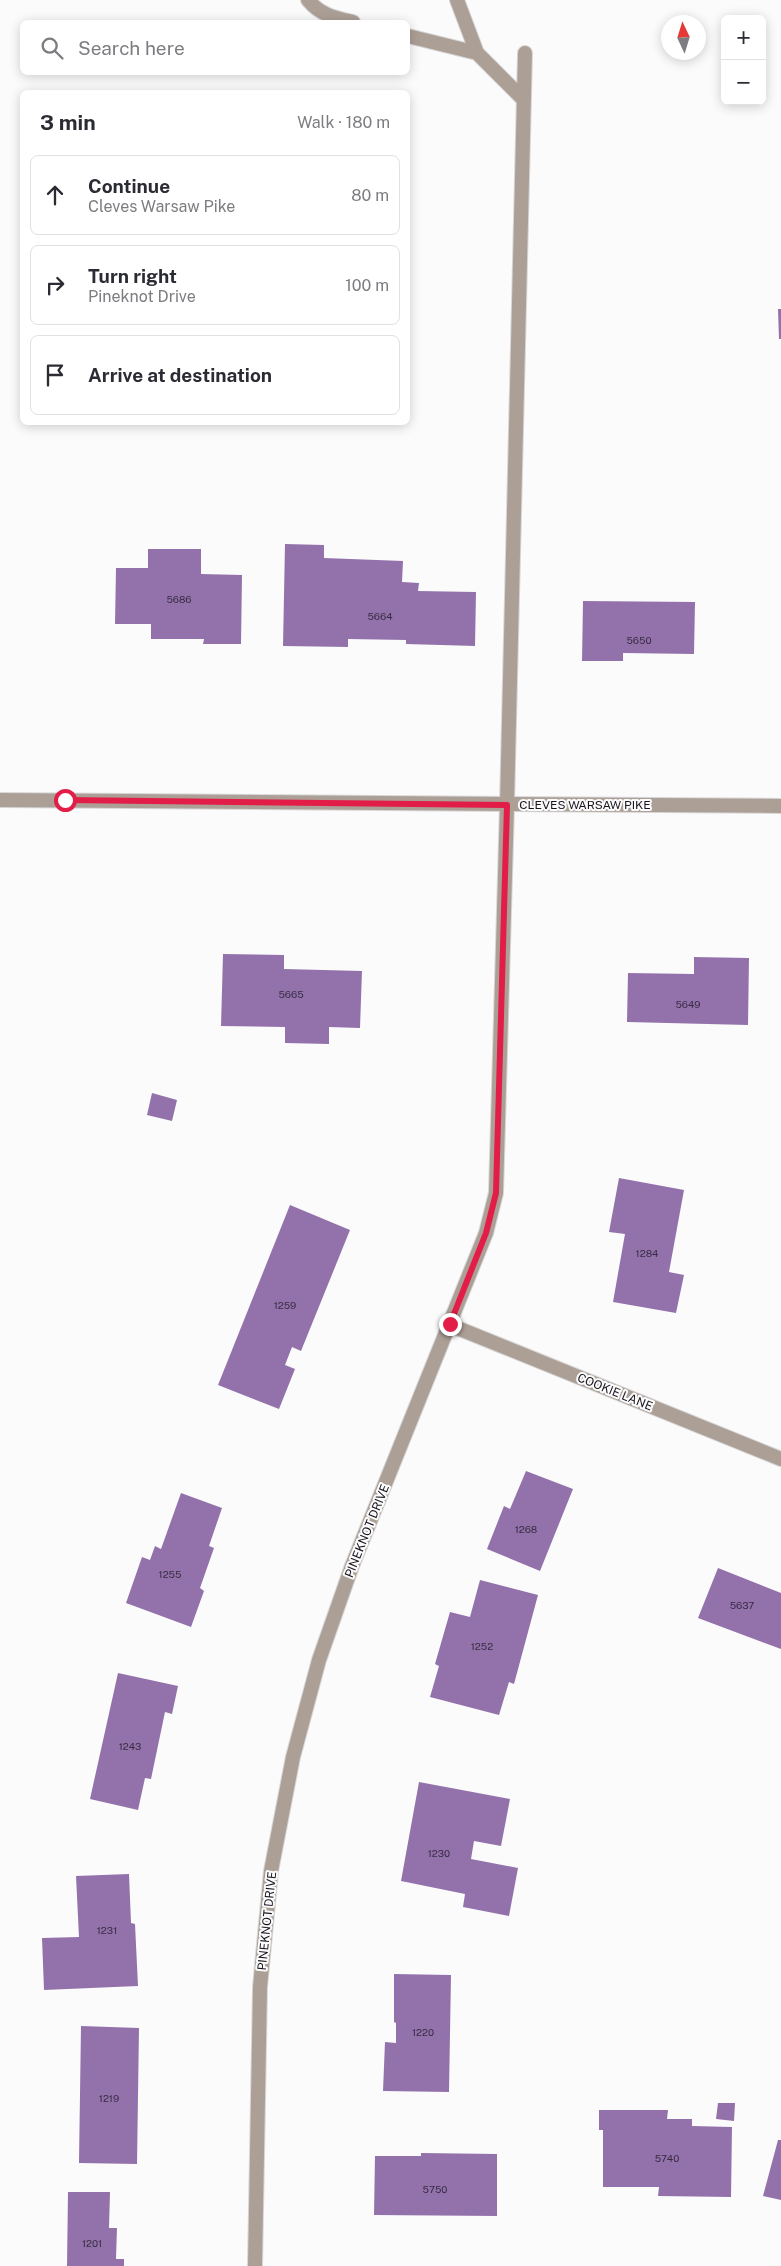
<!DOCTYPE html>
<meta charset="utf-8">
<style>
body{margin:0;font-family:"Public Sans",sans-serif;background:#f7f7f7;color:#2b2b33}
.controls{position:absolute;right:15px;top:15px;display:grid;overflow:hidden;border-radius:8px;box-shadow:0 2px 12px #0003}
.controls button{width:45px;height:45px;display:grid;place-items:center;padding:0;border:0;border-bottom:1px solid #e1e1e2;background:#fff;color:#2b2b33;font:25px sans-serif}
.compass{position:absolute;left:661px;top:15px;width:45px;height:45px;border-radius:50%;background:#fff;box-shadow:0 2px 12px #0003;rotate:356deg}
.stop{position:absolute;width:15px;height:15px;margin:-11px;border:4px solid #e11d48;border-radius:50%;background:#fff}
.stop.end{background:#e11d48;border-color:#fff;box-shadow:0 1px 5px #0008}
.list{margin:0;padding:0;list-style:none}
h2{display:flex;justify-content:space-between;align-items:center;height:65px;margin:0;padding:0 20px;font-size:21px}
h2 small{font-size:16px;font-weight:400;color:#7c7c81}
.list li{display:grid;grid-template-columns:32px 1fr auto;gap:15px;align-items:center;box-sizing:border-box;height:80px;margin:0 10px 10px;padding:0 10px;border:1px solid #e1e1e2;border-radius:8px}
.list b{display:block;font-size:19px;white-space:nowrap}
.list p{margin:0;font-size:16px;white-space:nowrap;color:#7c7c81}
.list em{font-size:16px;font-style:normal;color:#7c7c81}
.icon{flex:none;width:28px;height:28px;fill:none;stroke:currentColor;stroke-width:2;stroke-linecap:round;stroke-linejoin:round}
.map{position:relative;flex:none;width:781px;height:2266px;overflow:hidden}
.search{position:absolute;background:#fff;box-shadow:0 2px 12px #0003;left:20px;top:20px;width:390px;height:55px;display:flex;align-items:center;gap:12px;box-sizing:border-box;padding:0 18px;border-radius:8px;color:#7c7c81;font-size:19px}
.panel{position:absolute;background:#fff;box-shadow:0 2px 12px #0003;left:20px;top:90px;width:390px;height:335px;border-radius:8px}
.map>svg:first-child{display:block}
.building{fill:#9372ac}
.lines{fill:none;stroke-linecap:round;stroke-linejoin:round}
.service-casing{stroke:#d7d6d8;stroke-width:16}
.minor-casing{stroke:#d7d6d8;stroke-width:16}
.tertiary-casing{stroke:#d7d6d8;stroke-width:16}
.service{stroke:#ac9f96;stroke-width:14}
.minor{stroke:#ac9f96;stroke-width:14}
.tertiary{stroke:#ac9f96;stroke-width:14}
.route{stroke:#e11d48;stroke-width:6}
.labels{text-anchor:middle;stroke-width:4;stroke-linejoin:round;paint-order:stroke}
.number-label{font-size:10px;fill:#382c42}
.street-label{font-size:12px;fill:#19141e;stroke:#fbfbfb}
</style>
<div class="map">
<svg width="781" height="2266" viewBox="0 0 781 2266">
<rect width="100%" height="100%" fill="#fbfbfb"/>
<path class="building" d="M 778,309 L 781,309 L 781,339 L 779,339 Z
M 285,544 L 324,545 L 324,558 L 403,561 L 402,582 L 419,583 L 418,591 L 476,592 L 475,646 L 406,644 L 406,640 L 348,639 L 348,647 L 283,646 Z
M 148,549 L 201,549 L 201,574 L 242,575 L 241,644 L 203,644 L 204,639 L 151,639 L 151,624 L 115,624 L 116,568 L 148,568 Z
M 583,601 L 695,602 L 694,654 L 623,653 L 623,661 L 582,661 Z
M 223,954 L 284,955 L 284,969 L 362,971 L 360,1028 L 329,1027 L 329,1044 L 285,1043 L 285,1027 L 221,1026 Z
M 694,957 L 749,958 L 748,1025 L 627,1022 L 628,973 L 694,974 Z
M 152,1093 L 177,1100 L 172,1121 L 147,1115 Z
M 619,1178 L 684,1190 L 669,1272 L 684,1275 L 676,1313 L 613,1302 L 625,1234 L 609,1232 Z
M 290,1205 L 350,1230 L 301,1351 L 292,1347 L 285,1365 L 295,1369 L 279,1409 L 218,1385 Z
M 526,1471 L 573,1489 L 540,1571 L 487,1549 L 504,1506 L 510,1509 Z
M 181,1493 L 222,1508 L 209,1546 L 214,1548 L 200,1588 L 204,1591 L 191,1627 L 126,1603 L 142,1557 L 150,1560 L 155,1546 L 161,1549 Z
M 718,1568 L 781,1593 L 781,1649 L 698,1618 Z
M 480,1580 L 538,1595 L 514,1684 L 509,1682 L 499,1715 L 430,1697 L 439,1666 L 435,1664 L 450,1612 L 470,1617 Z
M 118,1673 L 178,1686 L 172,1714 L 165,1712 L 151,1779 L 145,1778 L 138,1810 L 90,1799 Z
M 419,1782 L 510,1799 L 501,1846 L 474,1841 L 471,1859 L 518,1868 L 509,1916 L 463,1907 L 465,1894 L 401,1881 Z
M 129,1874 L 131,1923 L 135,1924 L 138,1986 L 44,1990 L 42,1938 L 79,1937 L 76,1876 Z
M 394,1974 L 451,1975 L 449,2092 L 383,2091 L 385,2042 L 396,2043 L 396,2023 L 394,2022 Z
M 81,2026 L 139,2028 L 137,2164 L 79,2163 Z
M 718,2103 L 735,2103 L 734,2121 L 716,2119 Z
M 599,2110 L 668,2110 L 667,2119 L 692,2119 L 692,2126 L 732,2127 L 731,2197 L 658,2196 L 659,2187 L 603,2187 L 603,2130 L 599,2130 Z
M 778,2140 L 781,2140 L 781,2200 L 763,2196 Z
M 421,2153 L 497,2154 L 497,2216 L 374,2215 L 375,2156 L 421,2156 Z
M 68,2192 L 110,2192 L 109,2228 L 117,2228 L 116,2259 L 124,2259 L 124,2266 L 67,2266 Z"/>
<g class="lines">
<g class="service-casing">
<path id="service" d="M 308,0 C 320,15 335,18 353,22
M 457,0 L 477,53 L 524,100
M 408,36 L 477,53
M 507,805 L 525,53"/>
</g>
<g class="minor-casing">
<path id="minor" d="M 450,1325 L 781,1459
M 255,2266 L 260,1987 L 271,1871 L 293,1757 L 319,1660 L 352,1566 L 486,1233 L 496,1193 L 507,805"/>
</g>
<g class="tertiary-casing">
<path id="tertiary" d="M 0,800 L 781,806"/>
</g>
<use href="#service" class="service"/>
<use href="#minor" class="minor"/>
<use href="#tertiary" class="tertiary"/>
</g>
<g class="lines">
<path class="route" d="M 65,800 L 507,805 L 496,1193 L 486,1233 L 450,1324"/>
</g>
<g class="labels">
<g class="number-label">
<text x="179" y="603">5686</text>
<text x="380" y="620">5664</text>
<text x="639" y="644">5650</text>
<text x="291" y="998">5665</text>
<text x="688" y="1008">5649</text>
<text x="647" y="1257">1284</text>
<text x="285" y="1309">1259</text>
<text x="526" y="1533">1268</text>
<text x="170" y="1578">1255</text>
<text x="742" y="1609">5637</text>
<text x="482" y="1650">1252</text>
<text x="130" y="1750">1243</text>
<text x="439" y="1857">1230</text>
<text x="107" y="1934">1231</text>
<text x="423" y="2036">1220</text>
<text x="109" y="2102">1219</text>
<text x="667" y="2162">5740</text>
<text x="435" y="2193">5750</text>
<text x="92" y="2247">1201</text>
</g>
<g class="street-label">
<text x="585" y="809">CLEVES WARSAW PIKE</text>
<text transform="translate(615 1392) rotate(22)" y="4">COOKIE LANE</text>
<text transform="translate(367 1531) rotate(-68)" y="4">PINEKNOT DRIVE</text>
<text transform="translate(267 1921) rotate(-84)" y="4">PINEKNOT DRIVE</text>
</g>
</g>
</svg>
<div class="controls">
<button>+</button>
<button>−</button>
</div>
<svg class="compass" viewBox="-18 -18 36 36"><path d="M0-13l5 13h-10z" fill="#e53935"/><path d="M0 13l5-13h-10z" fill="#7c7c81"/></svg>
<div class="stop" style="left:65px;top:800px"></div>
<div class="stop end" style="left:450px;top:1324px"></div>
<div class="search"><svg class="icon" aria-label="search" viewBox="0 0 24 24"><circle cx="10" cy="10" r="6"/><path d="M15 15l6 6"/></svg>Search here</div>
<section class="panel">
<h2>3 min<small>Walk · 180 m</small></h2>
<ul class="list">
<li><svg class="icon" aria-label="ahead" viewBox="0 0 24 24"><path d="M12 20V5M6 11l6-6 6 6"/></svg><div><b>Continue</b><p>Cleves Warsaw Pike</p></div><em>80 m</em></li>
<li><svg class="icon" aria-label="right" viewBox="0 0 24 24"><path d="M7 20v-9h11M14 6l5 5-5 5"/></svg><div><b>Turn right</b><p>Pineknot Drive</p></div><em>100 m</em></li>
<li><svg class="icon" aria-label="arrive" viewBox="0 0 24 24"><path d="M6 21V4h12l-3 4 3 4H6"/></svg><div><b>Arrive at destination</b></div></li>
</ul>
</section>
</div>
